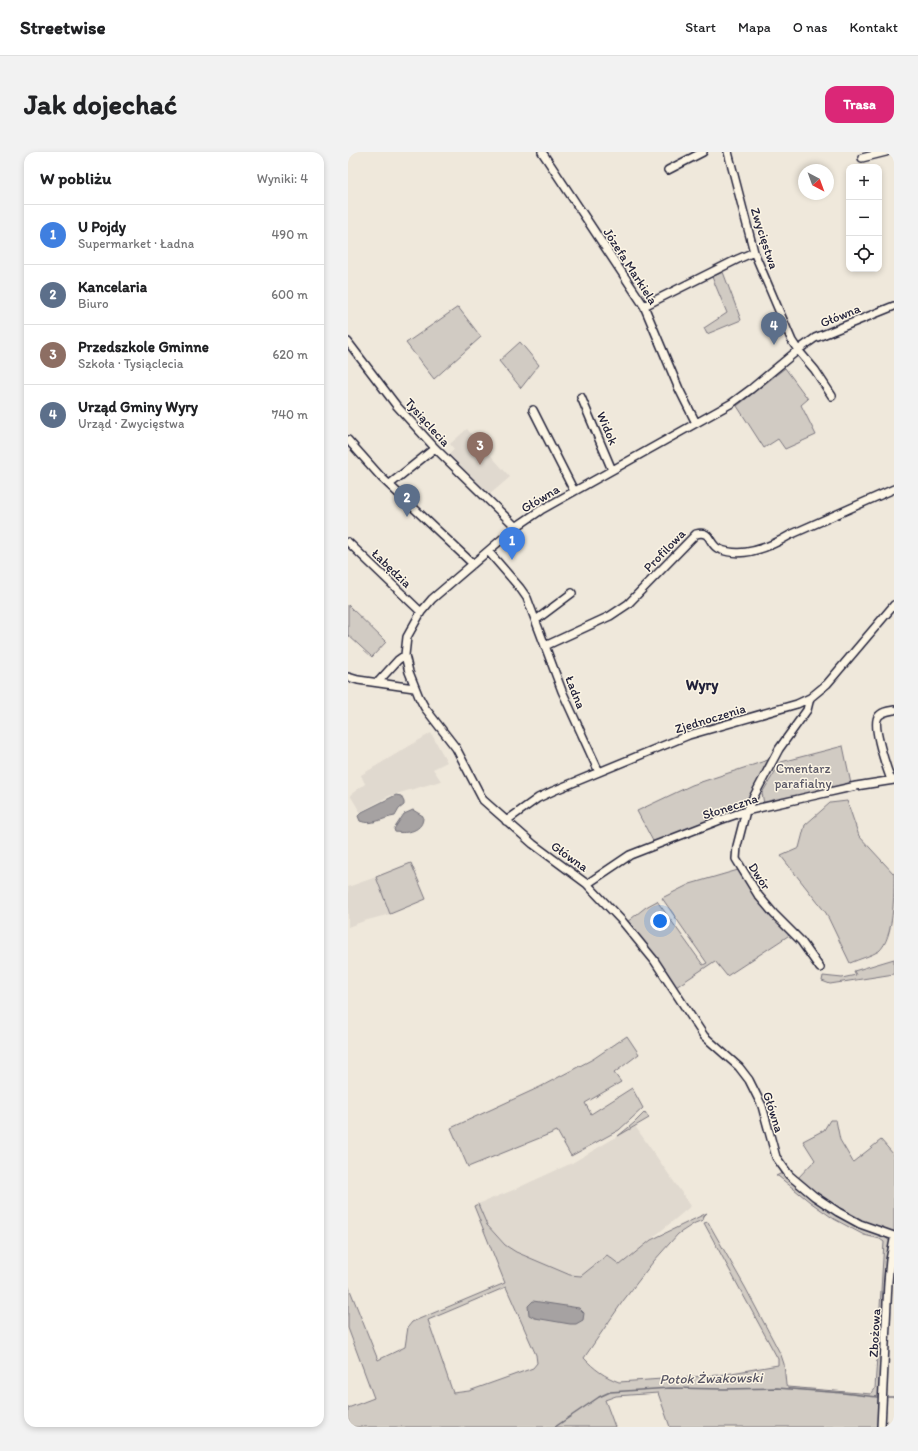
<!DOCTYPE html>
<html lang="pl">
<meta charset="utf-8">
<style>
body{margin:0;font-family:Itim,sans-serif;background:#f2f2f2;color:#202124}
.controls{position:absolute;right:12px;top:12px;display:grid;overflow:hidden;border-radius:8px;box-shadow:0 2px 6px #0003}
.controls button{width:36px;height:36px;display:grid;place-items:center;padding:0;border:0;border-bottom:1px solid #e0e0e0;background:#fff;color:#202124;font:20px sans-serif}
.compass{position:absolute;left:450px;top:12px;width:36px;height:36px;border-radius:50%;background:#fff;box-shadow:0 2px 6px #0003;rotate:139deg}
.you{position:absolute;left:312px;top:769px;width:14px;height:14px;margin:-10px;border:3px solid #fff;border-radius:50%;background:#1a73e8;box-shadow:0 0 0 6px #1a73e833}
.badge{display:grid;place-items:center;width:26px;height:26px;border-radius:50%;background:#db2777;color:#fff;font-size:13px;font-weight:700}
.pin{position:absolute;translate:-50% -33px;filter:drop-shadow(0 1px 2px #0008)}
.pin::after{content:'';position:absolute;top:21px;width:14px;height:12px;background:inherit;clip-path:polygon(0 0,100% 0,50% 100%)}
.list{margin:0;padding:0;list-style:none}
h2{display:flex;justify-content:space-between;align-items:center;height:52px;margin:0;padding:0 16px;font-size:17px}
h2 small{font-size:13px;font-weight:400;color:#757577}
.list li{display:grid;grid-template-columns:26px 1fr auto;gap:12px;align-items:center;box-sizing:border-box;height:60px;padding:0 16px;border-top:1px solid #e0e0e0}
.list b{display:block;font-size:15px;white-space:nowrap}
.list p{margin:0;font-size:13px;white-space:nowrap;color:#757577}
.list em{font-size:13px;font-style:normal;color:#757577}
.icon{flex:none;width:22px;height:22px;fill:none;stroke:currentColor;stroke-width:2;stroke-linecap:round;stroke-linejoin:round}
.map{position:relative;flex:none;width:546px;height:1275px;overflow:hidden;border-radius:12px}
header{display:flex;align-items:center;gap:24px;box-sizing:border-box;height:56px;padding:0 20px;background:#fff;border-bottom:1px solid #e0e0e0}
header strong{font-size:19px}
nav{display:flex;gap:22px;margin-inline-start:auto;font-size:14px}
.intro{display:flex;align-items:center;justify-content:space-between;box-sizing:border-box;height:96px;padding:0 24px}
h1{margin:0;font-size:28px}
.button{padding:10px 18px;border-radius:12px;background:#db2777;color:#fff;font-size:14px;font-weight:700}
main{display:flex;gap:24px;padding:0 24px}
aside{flex:1;background:#fff;border-radius:12px;box-shadow:0 2px 6px #0003}
.map>svg:first-child{display:block}
.built{fill:#e0d9cf}
.green{fill:#d1cbc3;stroke:#7a767f;fill-rule:evenodd}
.water{fill:#a6a2a2;stroke:#716f79}
.lines{fill:none;stroke-linecap:round;stroke-linejoin:round}
.stream{stroke:#716f79;stroke-width:1.5}
.minor-casing{stroke:#22223b;stroke-width:10}
.minor{stroke:#fcf5e5;stroke-width:7}
.labels{text-anchor:middle;stroke-width:3;stroke-linejoin:round;paint-order:stroke}
.street-label{font-size:13px;fill:#22223b;stroke:#fcf5e5}
.park-label{font-size:13px;fill:#575564;stroke:#fcf5e5}
.water-label{font-size:14px;font-style:italic;fill:#575564;stroke:#fcf5e5}
.quarter-label{font-size:15px;font-weight:bold;fill:#22223b;stroke:#fcf5e5}
</style>
<header>
<strong>Streetwise</strong>
<nav><a>Start</a><a>Mapa</a><a>O nas</a><a>Kontakt</a></nav>
</header>
<div class="intro"><h1>Jak dojechać</h1><a class="button">Trasa</a></div>
<main>
<aside>
<h2>W pobliżu<small>Wyniki: 4</small></h2>
<ul class="list">
<li><span class="badge" style="background:#3f7fe0">1</span><div><b>U Pojdy</b><p>Supermarket · Ładna</p></div><em>490 m</em></li>
<li><span class="badge" style="background:#5c6f8a">2</span><div><b>Kancelaria</b><p>Biuro</p></div><em>600 m</em></li>
<li><span class="badge" style="background:#8d6e63">3</span><div><b>Przedszkole Gminne</b><p>Szkoła · Tysiąclecia</p></div><em>620 m</em></li>
<li><span class="badge" style="background:#5c6f8a">4</span><div><b>Urząd Gminy Wyry</b><p>Urząd · Zwycięstwa</p></div><em>740 m</em></li>
</ul>
</aside>
<div class="map">
<svg width="546" height="1275" viewBox="0 0 546 1275">
<rect width="100%" height="100%" fill="#efe8db"/>
<filter id="ink" filterUnits="userSpaceOnUse"><feTurbulence type="fractalNoise" baseFrequency=".025" numOctaves="2"/><feDisplacementMap in="SourceGraphic" scale="8" xChannelSelector="R" yChannelSelector="G"/><feConvolveMatrix kernelMatrix="1 2 1 2 8 2 1 2 1" color-interpolation-filters="sRGB"/></filter>
<g filter="url(#ink)">
<path class="built" d="M 119,277 L 162,325 L 141,343 L 101,302 L 106,297 L 102,292 Z
M 83,581 L 99,610 L 85,617 L 93,629 L 41,644 L 12,660 L 2,643 L 17,632 L 13,623 Z
M 28,725 L 42,762 L 16,769 L 0,775 L 0,735 Z
M 287,974 L 343,1054 L 272,1113 L 258,1103 L 234,1124 L 222,1123 L 168,1100 L 157,1093 L 139,1073 L 130,1052 L 163,1039 L 224,1011 Z"/>
<path class="green" d="M 375,120 L 393,168 L 359,182 L 356,176 L 379,161 L 364,125 Z
M 110,155 L 133,185 L 86,227 L 58,191 Z
M 172,190 L 191,213 L 173,236 L 151,209 Z
M 437,216 L 460,247 L 453,253 L 468,283 L 437,297 L 430,287 L 416,296 L 389,254 Z
M 0,453 L 38,490 L 24,505 L 0,483 Z
M 495,594 L 503,632 L 479,637 L 477,633 L 472,635 L 468,640 L 416,652 L 414,641 L 433,610 Z
M 423,607 L 397,658 L 306,691 L 289,659 L 344,633 Z
M 499,649 L 511,684 L 546,722 C 546,743 546,786 531,799 C 523,804 511,807 502,811 L 478,761 L 433,704 L 451,696 L 457,673 L 482,651 Z
M 63,711 L 78,747 L 42,762 L 28,725 Z
M 390,718 L 410,749 L 443,782 L 379,824 L 367,809 L 328,835 L 279,770 L 298,755 L 309,749 L 355,813 L 359,811 L 314,746 L 342,732 Z
M 546,807 L 546,822 L 482,832 L 474,829 L 475,824 L 494,826 L 508,823 L 506,819 Z
M 279,884 L 291,902 L 266,921 L 273,930 L 237,951 L 243,962 L 284,936 L 295,956 L 271,978 L 223,1004 L 209,979 L 120,1015 L 103,976 L 192,935 L 245,907 Z
M 297,960 L 301,966 L 270,984 L 286,971 Z
M 482,968 L 488,968 L 492,988 L 505,1010 L 533,988 L 546,1003 L 546,1080 L 515,1071 L 496,1060 L 449,1027 L 467,1008 L 455,989 L 476,978 Z
M 434,1021 C 455,1040 485,1065 512,1075 C 522,1079 536,1081 542,1090 L 531,1275 L 322,1275 L 310,1241 L 268,1244 L 257,1248 L 267,1275 L 0,1275 L 0,1256 L 26,1246 L 0,1176 L 0,1133 L 30,1208 L 57,1195 L 60,1175 L 64,1170 L 157,1131 L 126,1054 L 130,1052 L 139,1073 L 157,1093 L 168,1100 L 222,1123 L 233,1124 L 259,1103 L 272,1113 L 303,1088 L 359,1061 L 356,1064 L 355,1068 L 347,1071 L 330,1082 L 305,1110 L 275,1149 L 236,1206 C 246,1217 257,1225 271,1230 L 372,1223 L 430,1213 L 430,1207 L 356,1071 L 360,1070 L 397,1135 L 433,1203 L 436,1212 L 438,1233 L 439,1235 L 523,1242 L 527,1237 L 536,1090 L 532,1087 L 516,1083 L 486,1067 L 462,1050 L 430,1024 L 428,1024 ZM 158,1135 L 188,1203 L 189,1211 L 185,1216 L 163,1224 L 121,1239 L 105,1241 L 80,1168 Z"/>
<path class="water" d="M 48,643 L 53,644 L 56,650 L 56,653 L 51,657 L 47,664 C 34,666 24,674 12,669 L 10,664 L 14,660 Z
M 65,658 L 75,664 C 76,679 59,682 47,680 L 46,677 L 56,662 Z
M 185,1149 L 231,1156 L 236,1161 L 235,1168 L 228,1172 L 222,1172 L 187,1166 L 181,1163 L 180,1154 Z"/>
<g class="lines">
<path class="stream" d="M 540,1245 L 546,1245
M 207,1275 L 251,1245 L 262,1240 L 322,1236 L 376,1237 L 429,1236 L 495,1241 L 529,1245"/>
<g class="minor-casing">
<path id="minor" d="M 194,0 L 296,154 L 331,237 L 348,271
M 380,0 L 406,100 L 444,189 L 450,198 L 467,218 L 484,244
M 514,6 L 538,0
M 320,18 L 355,0
M 296,154 L 390,107 L 406,100
M 546,154 L 467,186 L 450,198 L 403,237 L 384,251 L 193,358 L 168,375 L 84,447 L 73,460 L 59,485 L 57,503 L 61,520 L 71,545 L 77,556 L 108,596 L 135,648 L 185,692 L 239,732 L 275,770 L 306,808 L 356,884 L 391,915 L 401,928 L 414,954 L 428,1005 L 441,1023 L 466,1044 L 490,1060 L 512,1072 L 546,1084
M 0,190 L 48,253 L 87,296 L 168,375
M 233,245 L 264,318
M 185,258 L 226,339
M 0,288 L 33,325 L 125,412
M 42,332 L 87,296
M 0,390 L 73,460
M 140,399 L 172,436 L 179,446 L 214,539 L 251,620
M 188,468 L 224,441
M 197,494 L 262,464 L 280,452 L 348,382 C 364,378 360,392 371,397 C 395,407 422,395 442,383 L 546,337
M 0,525 L 10,528 L 66,536
M 30,530 L 50,508 L 57,503
M 462,546 L 459,558 L 431,597 L 398,659 L 389,694 L 388,707 L 410,743 L 426,762 L 453,789 L 472,816
M 543,628 C 539,617 524,574 530,565 C 533,560 540,559 546,558
M 158,669 L 190,646 L 205,639 L 341,583 L 449,552 L 462,546 L 479,532 L 546,453
M 239,732 L 282,703 L 372,668 L 398,659 L 455,646 L 508,634 L 546,628
M 533,1275 L 540,1130 L 542,1108 L 546,1088"/>
</g>
<use href="#minor" class="minor"/>
</g>
</g>
<g class="labels">
<g class="street-label">
<text transform="translate(417 86) rotate(72)" y="5">Zwycięstwa</text>
<text transform="translate(283 114) rotate(57)" y="5">Józefa Markiela</text>
<text transform="translate(492 163) rotate(-22)" y="5">Główna</text>
<text transform="translate(80 270) rotate(48)" y="5">Tysiąclecia</text>
<text transform="translate(260 276) rotate(67)" y="5">Widok</text>
<text transform="translate(192 346) rotate(-31)" y="5">Główna</text>
<text transform="translate(316 398) rotate(-46)" y="5">Profilowa</text>
<text transform="translate(44 416) rotate(44)" y="5">Łabędzia</text>
<text transform="translate(228 540) rotate(68)" y="5">Ładna</text>
<text transform="translate(362 566) rotate(-17)" y="5">Zjednoczenia</text>
<text transform="translate(382 654) rotate(-18)" y="5">Słoneczna</text>
<text transform="translate(222 704) rotate(35)" y="5">Główna</text>
<text transform="translate(412 724) rotate(57)" y="5">Dwór</text>
<text transform="translate(426 960) rotate(72)" y="5">Główna</text>
<text transform="translate(526 1181) rotate(-87)" y="5">Zbożowa</text>
</g>
<g class="park-label">
<text x="455" y="621">Cmentarz<tspan x="455" dy="15">parafialny</tspan></text>
</g>
<g class="water-label">
<text transform="translate(363 1226) rotate(-1)" y="5">Potok Żwakowski</text>
</g>
<g class="quarter-label">
<text x="354" y="538">Wyry</text>
</g>
</g>
</svg>
<div class="controls">
<button>+</button>
<button>−</button>
<button><svg class="icon" aria-label="locate" viewBox="0 0 24 24"><circle cx="12" cy="12" r="6"/><path d="M12 2v4M12 18v4M2 12h4M18 12h4"/></svg></button>
</div>
<svg class="compass" viewBox="-18 -18 36 36"><path d="M0-13l5 13h-10z" fill="#e53935"/><path d="M0 13l5-13h-10z" fill="#757577"/></svg>
<div class="you"></div>
<div class="pin badge" style="left:164px;top:408px;background:#3f7fe0">1</div>
<div class="pin badge" style="left:59px;top:365px;background:#5c6f8a">2</div>
<div class="pin badge" style="left:132px;top:313px;background:#8d6e63">3</div>
<div class="pin badge" style="left:426px;top:193px;background:#5c6f8a">4</div>
</div>
</main>
